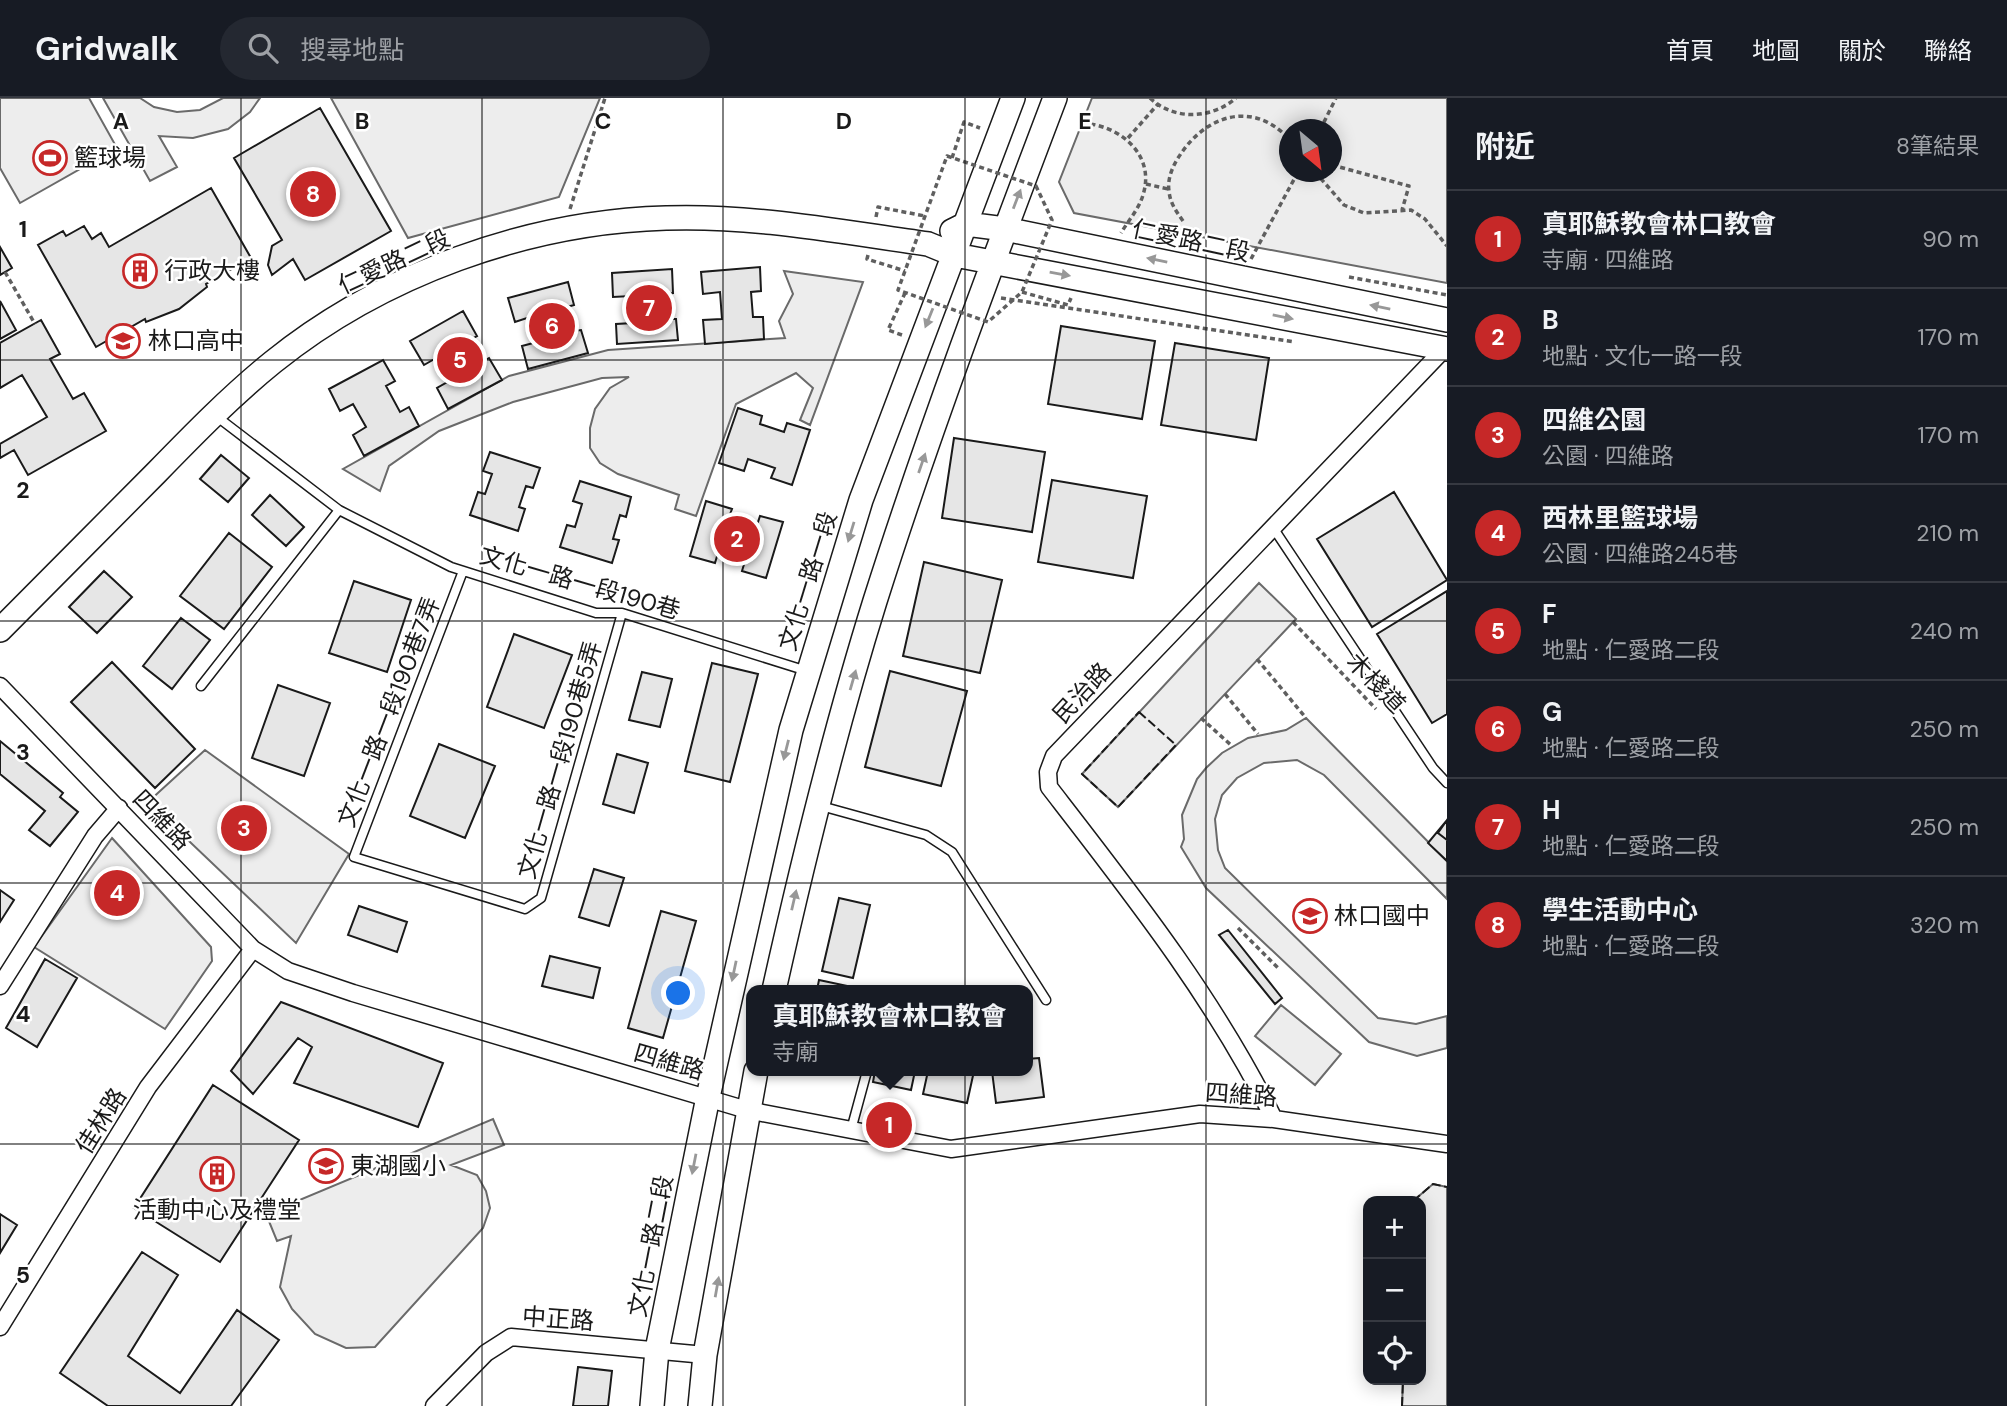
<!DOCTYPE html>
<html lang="zh-TW">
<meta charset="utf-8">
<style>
body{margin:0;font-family:"DM Sans","Noto Sans TC",sans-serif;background:#242831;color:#f1f3f6}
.controls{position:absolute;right:21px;bottom:21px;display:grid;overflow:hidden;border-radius:14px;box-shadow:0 4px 18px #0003}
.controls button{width:63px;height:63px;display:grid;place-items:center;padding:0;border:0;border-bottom:2px solid #363941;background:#171b24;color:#f1f3f6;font:35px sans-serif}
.compass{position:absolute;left:1279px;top:21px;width:63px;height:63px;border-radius:50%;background:#171b24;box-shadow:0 4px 18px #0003;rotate:151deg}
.you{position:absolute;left:679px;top:896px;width:24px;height:24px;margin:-18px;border:5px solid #fff;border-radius:50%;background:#1a73e8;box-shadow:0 0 0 10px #1a73e833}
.badge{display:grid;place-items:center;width:46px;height:46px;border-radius:50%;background:#c62828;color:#fff;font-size:23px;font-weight:700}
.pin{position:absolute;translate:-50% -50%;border:4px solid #fff;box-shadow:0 2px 7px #0006}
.popup{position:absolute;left:746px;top:887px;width:287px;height:91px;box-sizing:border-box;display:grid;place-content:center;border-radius:14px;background:#171b24;filter:drop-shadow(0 2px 5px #0005);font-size:23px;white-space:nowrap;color:#9ea1a6}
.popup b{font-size:26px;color:#f1f3f6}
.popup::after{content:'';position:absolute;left:50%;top:100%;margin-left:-14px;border:14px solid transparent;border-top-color:#171b24}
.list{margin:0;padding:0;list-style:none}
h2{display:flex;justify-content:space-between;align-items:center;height:91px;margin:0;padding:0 28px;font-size:30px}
h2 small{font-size:23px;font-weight:400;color:#9ea1a6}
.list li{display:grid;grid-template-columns:46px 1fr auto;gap:21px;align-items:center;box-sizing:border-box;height:98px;padding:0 28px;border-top:2px solid #363941}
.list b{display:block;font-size:26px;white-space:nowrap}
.list p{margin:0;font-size:23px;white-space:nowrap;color:#9ea1a6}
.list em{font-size:23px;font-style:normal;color:#9ea1a6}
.icon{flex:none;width:38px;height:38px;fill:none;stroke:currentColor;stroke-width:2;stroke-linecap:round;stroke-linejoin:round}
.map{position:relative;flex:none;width:1447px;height:1308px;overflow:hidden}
header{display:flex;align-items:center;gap:42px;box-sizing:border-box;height:98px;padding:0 35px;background:#171b24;border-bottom:2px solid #363941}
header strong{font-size:33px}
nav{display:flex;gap:38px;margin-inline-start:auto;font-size:24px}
.search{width:490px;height:63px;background:#242831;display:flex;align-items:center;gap:18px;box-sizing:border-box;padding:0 24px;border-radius:38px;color:#9ea1a6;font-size:26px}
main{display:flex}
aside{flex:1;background:#171b24}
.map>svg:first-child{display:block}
.built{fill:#ededed;stroke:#6a6a6a;stroke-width:2;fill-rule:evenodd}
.building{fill:#e6e6e6;stroke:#1a1a1a;stroke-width:2}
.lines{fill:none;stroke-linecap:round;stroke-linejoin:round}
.service-casing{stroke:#1a1a1a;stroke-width:11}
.minor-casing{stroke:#1a1a1a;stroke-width:19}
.secondary-casing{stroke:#1a1a1a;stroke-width:26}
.path{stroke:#5f5f5f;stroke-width:3.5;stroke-dasharray:5 3.5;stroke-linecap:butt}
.service{stroke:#fff;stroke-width:8}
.minor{stroke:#fff;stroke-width:16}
.secondary{stroke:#fff;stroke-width:23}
.path-bridge{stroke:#5f5f5f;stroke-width:3.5;stroke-dasharray:5 3.5;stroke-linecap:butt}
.fence{stroke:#1a1a1a;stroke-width:2;stroke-dasharray:9 3.5;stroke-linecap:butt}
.oneway{fill:#989898}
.grid{fill:none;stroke:#1a1a1a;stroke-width:2;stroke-opacity:0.55}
.labels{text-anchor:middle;stroke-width:5;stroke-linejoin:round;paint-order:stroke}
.poi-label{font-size:24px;fill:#1a1a1a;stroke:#fff;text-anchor:start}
.street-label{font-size:24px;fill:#1a1a1a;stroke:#fff}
.grid-label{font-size:23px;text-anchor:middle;font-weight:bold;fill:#1a1a1a;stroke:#fff;stroke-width:5;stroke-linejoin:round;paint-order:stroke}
</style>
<header>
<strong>Gridwalk</strong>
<div class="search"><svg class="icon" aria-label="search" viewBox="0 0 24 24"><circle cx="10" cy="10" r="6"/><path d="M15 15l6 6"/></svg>搜尋地點</div>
<nav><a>首頁</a><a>地圖</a><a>關於</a><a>聯絡</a></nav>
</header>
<main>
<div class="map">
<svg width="1447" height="1308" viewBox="0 0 1447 1308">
<rect width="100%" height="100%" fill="#fff"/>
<path class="built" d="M 0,0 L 89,0 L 117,50 L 20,105 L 0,70 Z
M 103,0 L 140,0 L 154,9 L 177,14 L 200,12 L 223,0 L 260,0 L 250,14 L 228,31 L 193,40 L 159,38 L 177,69 L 150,83 Z
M 331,0 L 600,0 L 559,99 L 408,140 Z
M 1092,0 L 1447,0 L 1447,185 L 1074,115 L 1059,84 ZM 1290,32 L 1332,32 L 1332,74 L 1290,74 Z
M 784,173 L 863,184 L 810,327 L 800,322 L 813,290 L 796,275 L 736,306 L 696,418 L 675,411 L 679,397 L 618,376 L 600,365 L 590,350 L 590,330 L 595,311 L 610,290 L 629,279 L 602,280 L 513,304 L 439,333 L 389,368 L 380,393 L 343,371 L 509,278 L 608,252 L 785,240 L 779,223 L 793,196 Z
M 1259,485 L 1296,521 L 1118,709 L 1082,676 Z
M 1306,620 L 1447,763 L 1447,801 L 1324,677 L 1297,662 L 1264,665 L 1237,680 L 1222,697 L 1215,721 L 1218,752 L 1225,770 L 1378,920 L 1416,926 L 1447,918 L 1447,950 L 1417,958 L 1369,944 L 1206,790 L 1181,749 L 1184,741 L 1182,717 L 1197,681 L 1206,670 L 1222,655 L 1248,640 L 1286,632 Z
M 205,652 L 349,756 L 296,845 L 148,704 Z
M 112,740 L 211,849 L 212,863 L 165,931 L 34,849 Z
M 1281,907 L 1341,956 L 1315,987 L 1255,938 Z
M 493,1021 L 504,1047 L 451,1067 L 477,1077 L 486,1093 L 490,1110 L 483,1130 L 375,1249 L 346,1250 L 315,1236 L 292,1211 L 280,1189 L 291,1138 L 277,1143 L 266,1116 Z
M 1433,1086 L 1447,1089 L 1447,1308 L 1402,1308 L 1403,1282 L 1421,1282 L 1421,1103 L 1413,1103 Z"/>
<path class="building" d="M 320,10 L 391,133 L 305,182 L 293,161 L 272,177 L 268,167 L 272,148 L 282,142 L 234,60 Z
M 211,90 L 251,160 L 206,186 L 207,189 L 179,211 L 146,224 L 145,221 L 96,249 L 38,147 L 63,133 L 66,138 L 84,128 L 92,141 L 101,135 L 109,149 Z
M 0,149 L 12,170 L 0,177 Z
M 760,169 L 761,193 L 751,194 L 753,219 L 763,219 L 764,241 L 705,246 L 703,222 L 722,221 L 720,194 L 703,196 L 701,174 Z
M 672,171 L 673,195 L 665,196 L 667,221 L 676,221 L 678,242 L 617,246 L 616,226 L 633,225 L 631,198 L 613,199 L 612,175 Z
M 568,184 L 574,207 L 567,209 L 574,233 L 581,232 L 588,255 L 528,271 L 522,248 L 537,244 L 530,219 L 515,224 L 508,200 Z
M 0,203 L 16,232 L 0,241 Z
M 463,213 L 477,238 L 470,242 L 482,264 L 489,260 L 502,282 L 448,311 L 437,290 L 451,282 L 438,259 L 424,267 L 410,243 Z
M 41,222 L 60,256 L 50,261 L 73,301 L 84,295 L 106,333 L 28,377 L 14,352 L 0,360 L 0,346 L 47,319 L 22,277 L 0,290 L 0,245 Z
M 1061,228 L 1155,243 L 1142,321 L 1048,306 Z
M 1175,245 L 1269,260 L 1256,342 L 1161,327 Z
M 383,262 L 395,283 L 386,288 L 400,314 L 409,309 L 419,328 L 364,358 L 353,337 L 366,329 L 353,306 L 340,313 L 329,291 Z
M 738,310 L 762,318 L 760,326 L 784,334 L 787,325 L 810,332 L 792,387 L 771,380 L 775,370 L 748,361 L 744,373 L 719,365 Z
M 954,340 L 1045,354 L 1032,434 L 942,420 Z
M 490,354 L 540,370 L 533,390 L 526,388 L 519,409 L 525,411 L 518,433 L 470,417 L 478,394 L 485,396 L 492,376 L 483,373 Z
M 221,357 L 249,380 L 228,404 L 200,381 Z
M 1052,382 L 1147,398 L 1133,480 L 1038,464 Z
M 580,383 L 631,399 L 626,419 L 620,417 L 613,441 L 619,442 L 612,465 L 560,449 L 567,427 L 575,429 L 582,406 L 573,403 Z
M 1394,394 L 1447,482 L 1372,529 L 1317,441 Z
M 270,397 L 304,429 L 286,448 L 252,417 Z
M 706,403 L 732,411 L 729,419 L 757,427 L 760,418 L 783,424 L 766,480 L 742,473 L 745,463 L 718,455 L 715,465 L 690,458 Z
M 229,435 L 272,469 L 224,531 L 180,498 Z
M 924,464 L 1002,482 L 980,575 L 903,558 Z
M 104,473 L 132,499 L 97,535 L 69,509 Z
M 354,483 L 411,502 L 387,574 L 329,555 Z
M 1447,493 L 1447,616 L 1432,625 L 1377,536 Z
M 181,520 L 210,542 L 172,591 L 143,568 Z
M 514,536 L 572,557 L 544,630 L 487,609 Z
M 112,564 L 195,651 L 155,690 L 71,604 Z
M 712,565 L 758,576 L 730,684 L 685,673 Z
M 890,573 L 967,593 L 941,688 L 865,669 Z
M 642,574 L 672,581 L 660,629 L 629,622 Z
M 278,587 L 330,605 L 304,678 L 252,660 Z
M 0,643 L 63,695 L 60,699 L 78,714 L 50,748 L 29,732 L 45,713 L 0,676 Z
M 439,646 L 495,668 L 465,740 L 410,718 Z
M 617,656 L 648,665 L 634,715 L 603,706 Z
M 1447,722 L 1447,763 L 1428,745 Z
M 1447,722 L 1447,742 L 1438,735 Z
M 594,771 L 624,780 L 609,828 L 579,819 Z
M 0,792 L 14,802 L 0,824 Z
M 839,800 L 870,807 L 853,880 L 822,873 Z
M 359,808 L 407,824 L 397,854 L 348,837 Z
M 661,813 L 696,823 L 663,940 L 628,930 Z
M 1228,832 L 1282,900 L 1275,906 L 1219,837 Z
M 550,858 L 600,870 L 593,900 L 542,888 Z
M 45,861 L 77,880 L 37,949 L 6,930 Z
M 819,882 L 852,889 L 851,892 L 817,892 Z
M 281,904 L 443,965 L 418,1029 L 294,985 L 312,949 L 298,940 L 253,996 L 231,973 Z
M 1039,960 L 1044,999 L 996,1005 L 992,973 L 1027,973 L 1027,961 Z
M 875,973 L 915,973 L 911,992 L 873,984 Z
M 928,973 L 974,973 L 967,1005 L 923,996 Z
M 213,987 L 299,1042 L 220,1164 L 134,1110 Z
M 0,1116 L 17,1127 L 0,1155 Z
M 142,1154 L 178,1177 L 128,1258 L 180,1295 L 237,1212 L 279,1242 L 231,1308 L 108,1308 L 60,1275 Z
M 578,1269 L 612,1273 L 608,1308 L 573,1308 Z"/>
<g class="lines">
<g class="service-casing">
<path id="service" d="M 216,318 L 339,412 L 451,469 L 596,515 L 622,515 L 807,573
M 1272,428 L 1433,670 L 1447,685
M 463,473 L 354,759 L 525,811 L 541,800 L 622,515
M 201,588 L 339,412
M 821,708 L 926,737 L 952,754 L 1046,902
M 851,1032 L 867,973"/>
</g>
<g class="minor-casing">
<path id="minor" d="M 0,588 L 253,851 L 288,873 L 353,895 L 747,1012 L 951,1051 L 1200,1016 L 1274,1021 L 1447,1046
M 0,888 L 95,738 L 119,710
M 1274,1021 C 1215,901 1131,795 1049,689 L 1048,674 L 1054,658 L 1447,248
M 0,1229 L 148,989 L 253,851
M 434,1308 L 486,1255 L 511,1239 L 705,1257"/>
</g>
<g class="secondary-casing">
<path id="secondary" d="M 952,133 L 966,126 L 1005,131 L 1447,222
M 0,532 C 52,480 104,427 156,375 C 193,337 231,298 273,264 C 381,177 526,124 666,120 C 754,117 841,134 928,146 L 955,157 L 1447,251
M 774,892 C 803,762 835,631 875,503 C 929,333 992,166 1055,0
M 652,1308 L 657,1252 L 708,999 L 791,632 L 861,402 L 1013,0
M 700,1308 L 705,1257 L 756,973"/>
</g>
<path class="path" d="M 1150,0 C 1174,23 1212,21 1236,0
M 1082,25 C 1119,27 1156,56 1143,97 C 1139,111 1128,123 1121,135
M 1320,32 L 1336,0
M 1128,40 L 1158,6
M 952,60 L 964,24 L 980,30
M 1332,67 L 1409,88 L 1402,112
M 1315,74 L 1344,107 L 1364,115 L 1411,112 L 1425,121 L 1447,148
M 1146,86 L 1168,91
M 570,111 L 605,0
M 876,119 L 878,109 L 925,118
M 1183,123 C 1176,113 1170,105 1169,93 C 1167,81 1173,67 1180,57 C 1207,16 1254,2 1290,42
M 868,157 L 867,161 L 905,173
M 1251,161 L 1298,74
M 5,174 L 35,226
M 1349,179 L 1447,197
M 1022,194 L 1068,207 L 1071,200
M 1001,200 L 1295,244
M 902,237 L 888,232 L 905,195
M 1293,524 L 1376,611
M 1257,561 L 1306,620
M 1225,596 L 1258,636
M 1201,620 L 1232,648
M 1238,830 L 1278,870"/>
<use href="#service" class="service"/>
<use href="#minor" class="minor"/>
<use href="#secondary" class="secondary"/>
<path class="path-bridge" d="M 947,58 L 1036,88 L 1052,122 L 1022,194 L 988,224 L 898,192 Z"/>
<path class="fence" d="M 1139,614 L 1176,647 L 1118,709 L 1082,676 Z
M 1413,1103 L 1433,1086 L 1447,1089
M 1402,1308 L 1403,1282"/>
</g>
<defs><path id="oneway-solid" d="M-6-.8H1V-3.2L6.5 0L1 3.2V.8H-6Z" transform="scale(1.75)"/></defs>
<g class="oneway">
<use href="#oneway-solid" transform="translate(1017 101) rotate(-69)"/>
<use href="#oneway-solid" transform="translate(1157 162) rotate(-168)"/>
<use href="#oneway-solid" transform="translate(1060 176) rotate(10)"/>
<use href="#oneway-solid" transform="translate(1380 209) rotate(-168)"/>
<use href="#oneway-solid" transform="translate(1283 219) rotate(11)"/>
<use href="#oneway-solid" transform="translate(929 220) rotate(112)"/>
<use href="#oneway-solid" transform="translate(922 365) rotate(-71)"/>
<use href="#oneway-solid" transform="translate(851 434) rotate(107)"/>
<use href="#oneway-solid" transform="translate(853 582) rotate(-74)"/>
<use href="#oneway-solid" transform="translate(786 652) rotate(104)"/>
<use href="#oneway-solid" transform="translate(794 802) rotate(-77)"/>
<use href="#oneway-solid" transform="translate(734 873) rotate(102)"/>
<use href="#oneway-solid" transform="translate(694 1066) rotate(101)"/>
<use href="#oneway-solid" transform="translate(717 1189) rotate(-80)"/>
</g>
<path class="grid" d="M 241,0 L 241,1308M 482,0 L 482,1308M 723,0 L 723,1308M 965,0 L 965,1308M 1206,0 L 1206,1308M 0,262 L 1447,262M 0,523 L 1447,523M 0,785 L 1447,785M 0,1046 L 1447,1046"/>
<defs>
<g id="stadium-ring" transform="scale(1.75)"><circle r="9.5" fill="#fff" stroke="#c62828" stroke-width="1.5"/><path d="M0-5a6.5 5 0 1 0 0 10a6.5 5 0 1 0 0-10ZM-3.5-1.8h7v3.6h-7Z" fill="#c62828"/></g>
<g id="building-ring" transform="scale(1.75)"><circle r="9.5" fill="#fff" stroke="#c62828" stroke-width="1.5"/><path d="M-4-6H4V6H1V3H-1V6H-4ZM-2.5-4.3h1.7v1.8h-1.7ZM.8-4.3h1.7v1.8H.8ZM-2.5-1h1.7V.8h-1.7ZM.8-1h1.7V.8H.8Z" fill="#c62828"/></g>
<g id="school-ring" transform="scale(1.75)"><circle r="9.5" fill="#fff" stroke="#c62828" stroke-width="1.5"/><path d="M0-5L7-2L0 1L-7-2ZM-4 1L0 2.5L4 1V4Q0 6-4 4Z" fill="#c62828"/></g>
</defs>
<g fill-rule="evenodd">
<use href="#stadium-ring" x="50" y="60"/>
<use href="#building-ring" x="140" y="173"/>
<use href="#school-ring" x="123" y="243"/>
<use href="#school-ring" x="1310" y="818"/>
<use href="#school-ring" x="326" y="1068"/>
<use href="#building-ring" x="217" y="1076"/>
</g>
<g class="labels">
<g class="poi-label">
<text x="74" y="68">籃球場</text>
<text x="164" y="181">行政大樓</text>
<text x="148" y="251">林口高中</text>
<text x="1334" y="826">林口國中</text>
<text x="350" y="1076">東湖國小</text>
<text x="217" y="1120" text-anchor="middle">活動中心及禮堂</text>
</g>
<g class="street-label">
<text transform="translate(1191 143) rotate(12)" y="8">仁愛路二段</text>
<text transform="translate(394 164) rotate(-25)" y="8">仁愛路二段</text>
<text transform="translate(808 483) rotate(-73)" y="8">文化一路一段</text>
<text transform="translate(580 485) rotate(16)" y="8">文化一路一段190巷</text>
<text transform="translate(1376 585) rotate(46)" y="8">木棧道</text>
<text transform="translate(1082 595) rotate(-47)" y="8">民治路</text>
<text transform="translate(389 614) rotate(-69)" y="8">文化一路一段190巷7弄</text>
<text transform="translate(560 662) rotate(-74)" y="8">文化一路一段190巷5弄</text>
<text transform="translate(162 722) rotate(46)" y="8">四維路</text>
<text transform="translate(669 964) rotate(16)" y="8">四維路</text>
<text transform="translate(1241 997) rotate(4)" y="8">四維路</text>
<text transform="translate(101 1023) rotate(-58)" y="8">佳林路</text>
<text transform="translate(651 1148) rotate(-79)" y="8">文化一路二段</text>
<text transform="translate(558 1221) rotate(4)" y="8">中正路</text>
</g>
</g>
<g class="grid-label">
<text x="121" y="31">A</text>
<text x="362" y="31">B</text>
<text x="603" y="31">C</text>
<text x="844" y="31">D</text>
<text x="1085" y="31">E</text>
<text x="23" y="139">1</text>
<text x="23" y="400">2</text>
<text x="23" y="662">3</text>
<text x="23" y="924">4</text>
<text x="23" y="1185">5</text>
</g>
</svg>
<div class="controls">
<button>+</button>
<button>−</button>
<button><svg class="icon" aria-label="locate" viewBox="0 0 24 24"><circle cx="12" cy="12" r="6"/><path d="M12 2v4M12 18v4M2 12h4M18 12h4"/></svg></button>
</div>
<svg class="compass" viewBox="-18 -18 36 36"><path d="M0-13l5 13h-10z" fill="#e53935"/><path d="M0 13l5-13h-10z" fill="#9ea1a6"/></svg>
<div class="you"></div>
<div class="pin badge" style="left:889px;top:1027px">1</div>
<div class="popup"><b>真耶穌教會林口教會</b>寺廟</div>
<div class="pin badge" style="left:737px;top:441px">2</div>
<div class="pin badge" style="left:244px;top:730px">3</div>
<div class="pin badge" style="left:117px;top:795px">4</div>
<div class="pin badge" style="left:460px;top:262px">5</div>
<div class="pin badge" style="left:552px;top:228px">6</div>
<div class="pin badge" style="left:649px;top:210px">7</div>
<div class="pin badge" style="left:313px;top:96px">8</div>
</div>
<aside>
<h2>附近<small>8筆結果</small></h2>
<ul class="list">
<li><span class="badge">1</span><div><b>真耶穌教會林口教會</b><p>寺廟 · 四維路</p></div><em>90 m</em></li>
<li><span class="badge">2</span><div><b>B</b><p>地點 · 文化一路一段</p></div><em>170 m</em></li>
<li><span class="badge">3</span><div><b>四維公園</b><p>公園 · 四維路</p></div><em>170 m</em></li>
<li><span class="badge">4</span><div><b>西林里籃球場</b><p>公園 · 四維路245巷</p></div><em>210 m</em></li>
<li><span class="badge">5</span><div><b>F</b><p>地點 · 仁愛路二段</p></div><em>240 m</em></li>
<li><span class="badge">6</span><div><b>G</b><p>地點 · 仁愛路二段</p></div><em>250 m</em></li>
<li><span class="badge">7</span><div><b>H</b><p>地點 · 仁愛路二段</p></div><em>250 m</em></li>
<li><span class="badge">8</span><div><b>學生活動中心</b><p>地點 · 仁愛路二段</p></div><em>320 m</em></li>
</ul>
</aside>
</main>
